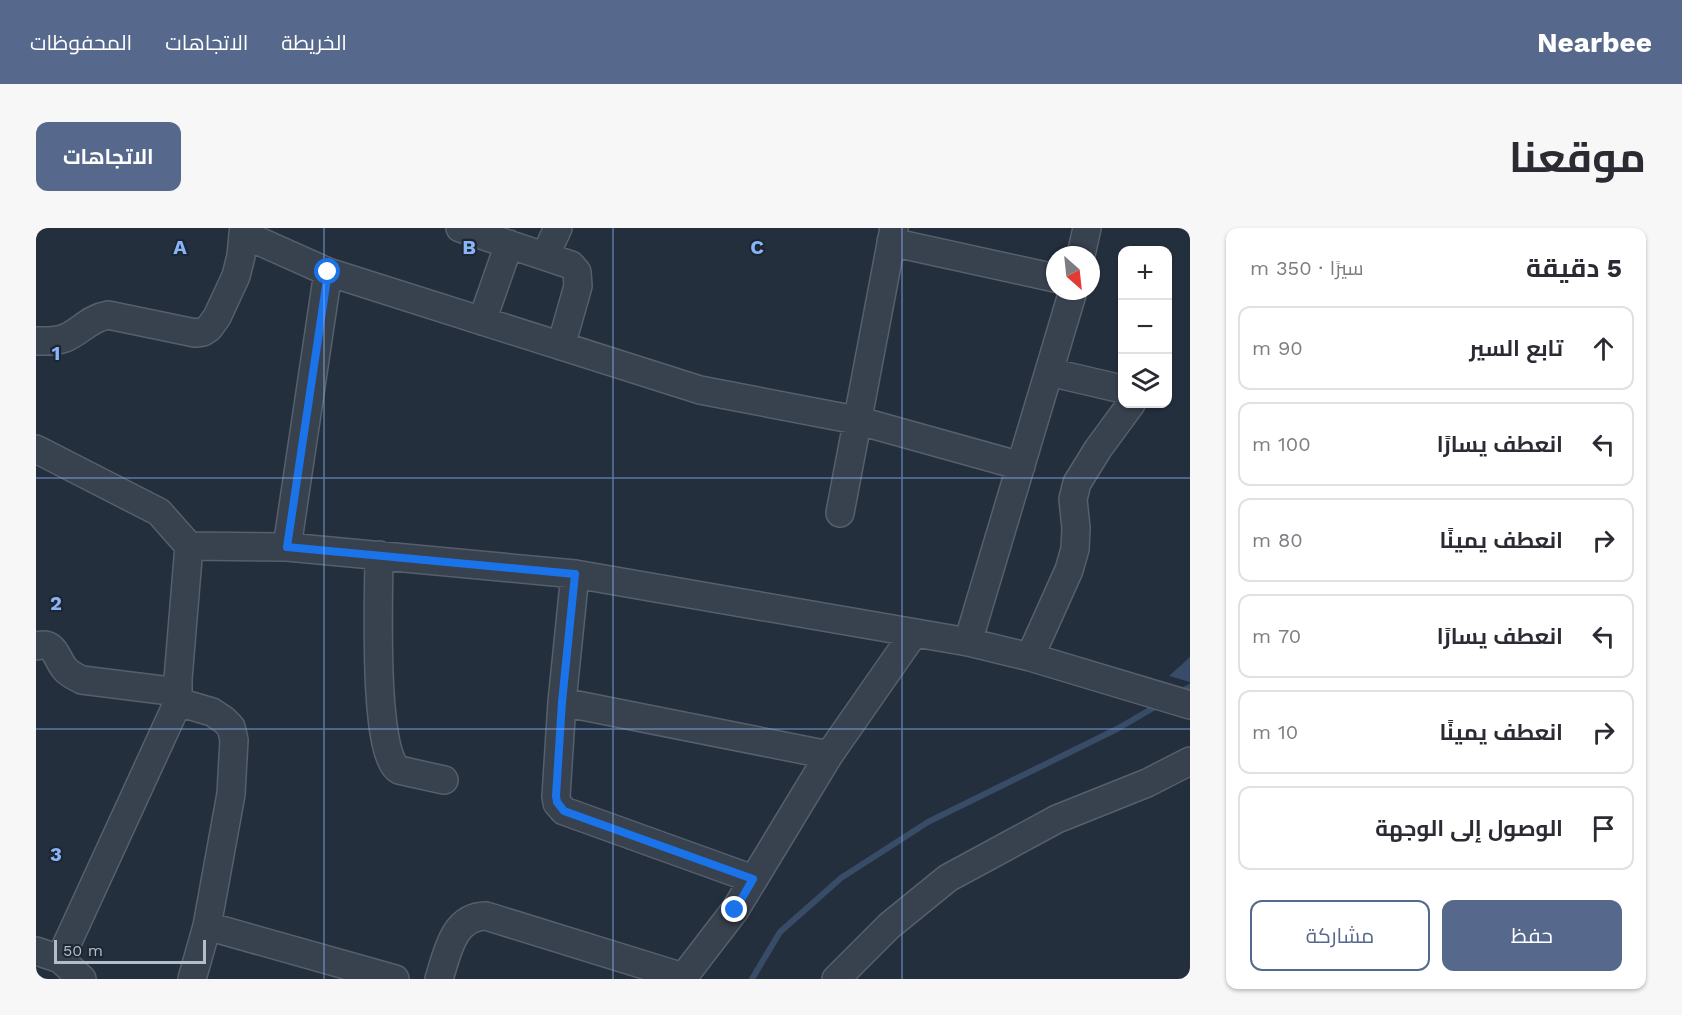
<!DOCTYPE html>
<html lang="ar">
<meta charset="utf-8">
<style>
body{margin:0;font-family:"Work Sans",Cairo,sans-serif;background:#f7f7f7;color:#2b2b33;direction:rtl}
.controls{position:absolute;right:18px;top:18px;display:grid;overflow:hidden;border-radius:12px;box-shadow:0 2px 4px #0004}
.controls button{width:54px;height:54px;display:grid;place-items:center;padding:0;border:0;border-bottom:2px solid #e1e1e2;background:#fff;color:#2b2b33;font:30px sans-serif}
.compass{position:absolute;left:1010px;top:18px;width:54px;height:54px;border-radius:50%;background:#fff;box-shadow:0 2px 4px #0004;rotate:153deg}
.scale{position:absolute;left:18px;bottom:15px;width:152px;box-sizing:border-box;padding-left:6px;border:3px solid #b4bcc9;border-top:0;font-size:16px;line-height:21px;white-space:nowrap;color:#b4bcc9;-webkit-text-stroke:4px #1d2633;paint-order:stroke}
.stop{position:absolute;width:18px;height:18px;margin:-14px;border:4px solid #1a73e8;border-radius:50%;background:#fff}
.stop.end{background:#1a73e8;border-color:#fff;box-shadow:0 2px 6px #0008}
.list{margin:0;padding:0;list-style:none}
h2{display:flex;justify-content:space-between;align-items:center;height:78px;margin:0;padding:0 24px;font-size:26px}
h2 small{font-size:20px;font-weight:400;color:#7c7c81}
.list li{display:grid;grid-template-columns:39px 1fr auto;gap:18px;align-items:center;box-sizing:border-box;height:84px;margin:0 12px 12px;padding:0 12px;border:2px solid #e1e1e2;border-radius:12px}
.list b{display:block;font-size:22px;white-space:nowrap}
.list em{font-size:20px;font-style:normal;color:#7c7c81}
.actions{display:flex;gap:12px;padding:18px 24px}
.actions a{flex:1;padding:14px 0;border:2px solid #56698c;border-radius:12px;text-align:center;font-size:21px;color:#56698c}
.actions .main{background:#56698c;color:#fff}
.icon{flex:none;width:33px;height:33px;fill:none;stroke:currentColor;stroke-width:2;stroke-linecap:round;stroke-linejoin:round}
.map{position:relative;flex:none;width:1154px;height:751px;overflow:hidden;direction:ltr;border-radius:12px}
header{display:flex;align-items:center;gap:36px;box-sizing:border-box;height:84px;padding:0 30px;background:#56698c;color:#fff}
header strong{font-size:28px}
nav{display:flex;gap:33px;margin-inline-start:auto;font-size:21px}
.intro{display:flex;align-items:center;justify-content:space-between;box-sizing:border-box;height:144px;padding:0 36px}
h1{margin:0;font-size:42px}
.button{padding:15px 27px;border-radius:12px;background:#56698c;color:#fff;font-size:21px;font-weight:700}
main{display:flex;gap:36px;padding:0 36px}
aside{flex:1;background:#fff;border-radius:12px;box-shadow:0 2px 4px #0004}
.map>svg:first-child{display:block}
.water{fill:#394c67}
.lines{fill:none;stroke-linecap:round;stroke-linejoin:round}
.stream{stroke:#394c67;stroke-width:6}
.minor-casing{stroke:#565f6c;stroke-width:30}
.minor{stroke:#38414e;stroke-width:27}
.route{stroke:#1a73e8;stroke-width:8}
.grid{fill:none;stroke:#8ab4f8;stroke-width:1.5;stroke-opacity:0.55}
.grid-label{font-size:20px;text-anchor:middle;font-weight:bold;fill:#8ab4f8;stroke:#1d2633;stroke-width:4.5;stroke-linejoin:round;paint-order:stroke}
</style>
<header>
<strong>Nearbee</strong>
<nav><a>الخريطة</a><a>الاتجاهات</a><a>المحفوظات</a></nav>
</header>
<div class="intro"><h1>موقعنا</h1><a class="button">الاتجاهات</a></div>
<main>
<aside>
<h2>5 دقيقة<small>سيرًا · 350 m</small></h2>
<ul class="list">
<li><svg class="icon" aria-label="ahead" viewBox="0 0 24 24"><path d="M12 20V5M6 11l6-6 6 6"/></svg><div><b>تابع السير</b></div><em>90 m</em></li>
<li><svg class="icon" aria-label="left" viewBox="0 0 24 24"><path d="M17 20v-9H6M10 6l-5 5 5 5"/></svg><div><b>انعطف يسارًا</b></div><em>100 m</em></li>
<li><svg class="icon" aria-label="right" viewBox="0 0 24 24"><path d="M7 20v-9h11M14 6l5 5-5 5"/></svg><div><b>انعطف يمينًا</b></div><em>80 m</em></li>
<li><svg class="icon" aria-label="left" viewBox="0 0 24 24"><path d="M17 20v-9H6M10 6l-5 5 5 5"/></svg><div><b>انعطف يسارًا</b></div><em>70 m</em></li>
<li><svg class="icon" aria-label="right" viewBox="0 0 24 24"><path d="M7 20v-9h11M14 6l5 5-5 5"/></svg><div><b>انعطف يمينًا</b></div><em>10 m</em></li>
<li><svg class="icon" aria-label="arrive" viewBox="0 0 24 24"><path d="M6 21V4h12l-3 4 3 4H6"/></svg><div><b>الوصول إلى الوجهة</b></div></li>
</ul>
<div class="actions"><a class="main">حفظ</a><a>مشاركة</a></div>
</aside>
<div class="map">
<svg width="1154" height="751" viewBox="0 0 1154 751">
<rect width="100%" height="100%" fill="#242f3e"/>
<path class="water" d="M 1154,429 L 1154,454 L 1133,448 Z"/>
<g class="lines">
<path class="stream" d="M 1143,465 L 1154,459
M 716,751 L 744,704 L 805,650 L 892,594 L 1081,501 L 1124,476"/>
<g class="minor-casing">
<path id="minor" d="M 208,0 L 207,6 L 292,44 L 251,319
M 424,0 L 535,37 L 541,44 L 542,58 L 525,118
M 855,14 L 1019,50
M 1045,27 L 1051,0
M 509,28 L 522,0
M 292,44 L 664,162 L 820,192 L 985,238
M 446,93 L 473,16
M 0,113 C 10,113 19,114 29,110 C 44,104 54,90 72,87 L 159,105 L 167,104 L 173,100 L 181,89 L 200,48 L 205,28 L 207,6
M 1013,144 L 1086,161
M 0,221 L 123,284 L 153,318 L 142,451 L 142,474 L 176,484 L 188,492 L 195,499 L 198,512 L 195,566 L 171,698 L 156,751
M 804,285 L 858,0
M 153,318 L 251,319 L 539,346 L 932,414 L 994,429 L 1154,477
M 343,327 C 343,360 336,528 363,542 L 408,552
M 539,346 L 526,474 L 520,568 L 521,575 L 528,583 L 717,651
M 932,414 L 1037,63
M 0,418 C 20,413 19,429 29,441 C 33,446 40,449 46,452 L 142,464
M 994,429 L 1033,342 L 1039,321 L 1040,300 L 1037,271 L 1041,255 L 1062,221 L 1095,176
M 526,474 L 793,527
M 171,698 L 359,751
M 0,723 L 24,731 L 46,751
M 24,731 L 142,474
M 403,751 C 411,726 417,688 450,688 L 647,749
M 646,751 L 699,682 L 793,527 L 878,405
M 800,751 L 853,698 L 912,650 L 1021,591 L 1111,555 L 1154,533"/>
</g>
<use href="#minor" class="minor"/>
</g>
<g class="lines">
<path class="route" d="M 292,44 L 251,319 L 539,346 L 526,474 L 520,568 L 521,574 L 528,583 L 717,651 L 699,682"/>
</g>
<path class="grid" d="M 288,0 L 288,751M 577,0 L 577,751M 866,0 L 866,751M 0,250 L 1154,250M 0,501 L 1154,501"/>
<g class="grid-label">
<text x="144" y="26">A</text>
<text x="433" y="26">B</text>
<text x="721" y="26">C</text>
<text x="20" y="132">1</text>
<text x="20" y="382">2</text>
<text x="20" y="633">3</text>
</g>
</svg>
<div class="controls">
<button>+</button>
<button>−</button>
<button><svg class="icon" aria-label="layers" viewBox="0 0 24 24"><path d="M12 4l9 5-9 5-9-5zM3 14l9 5 9-5"/></svg></button>
</div>
<svg class="compass" viewBox="-18 -18 36 36"><path d="M0-13l5 13h-10z" fill="#e53935"/><path d="M0 13l5-13h-10z" fill="#7c7c81"/></svg>
<div class="scale">50 m</div>
<div class="stop" style="left:292px;top:44px"></div>
<div class="stop end" style="left:699px;top:682px"></div>
</div>
</main>
